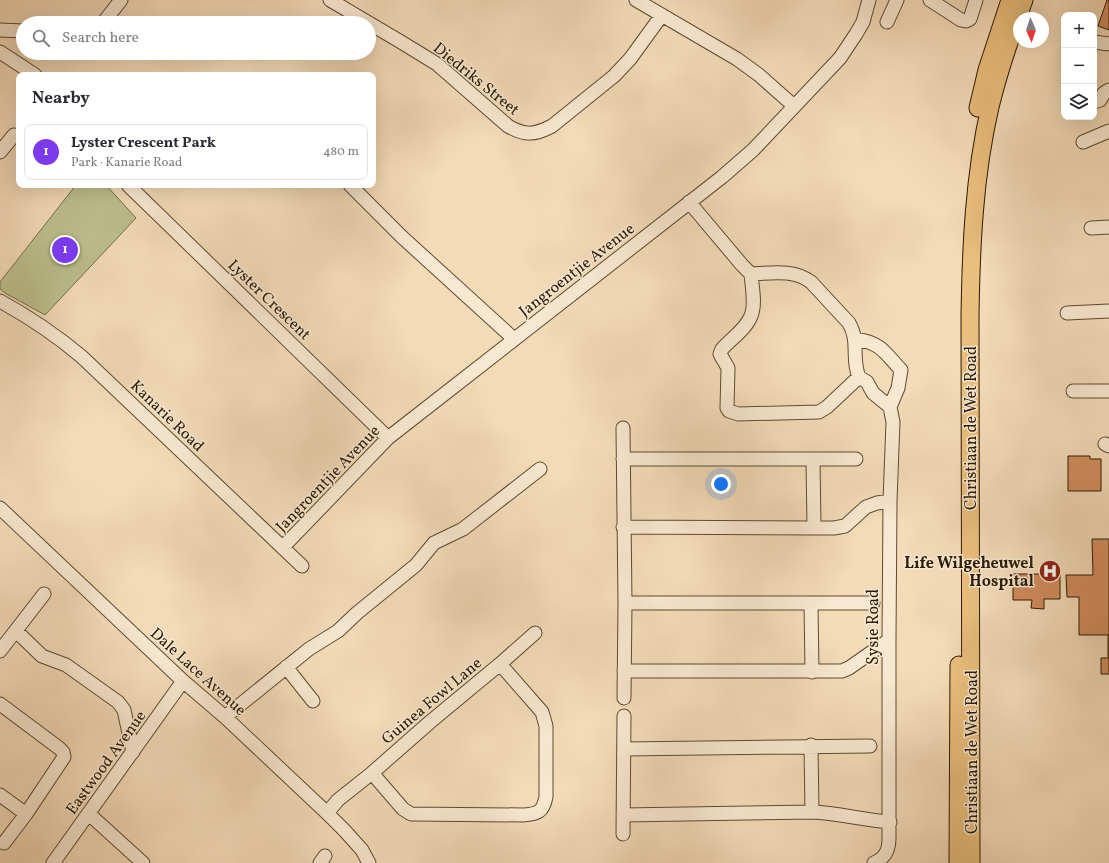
<!DOCTYPE html>
<meta charset="utf-8">
<style>
body{margin:0;font-family:Vollkorn,serif;background:#f2f2f3;color:#2b2b33}
.controls{position:absolute;right:12px;top:12px;display:grid;overflow:hidden;border-radius:8px;box-shadow:0 4px 16px #0002}
.controls button{width:36px;height:36px;display:grid;place-items:center;padding:0;border:0;border-bottom:1px solid #e1e1e2;background:#fff;color:#2b2b33;font:20px sans-serif}
.compass{position:absolute;left:1013px;top:12px;width:36px;height:36px;border-radius:50%;background:#fff;box-shadow:0 4px 16px #0002;rotate:177deg}
.you{position:absolute;left:721px;top:484px;width:14px;height:14px;margin:-10px;border:3px solid #fff;border-radius:50%;background:#1a73e8;box-shadow:0 0 0 6px #1a73e833}
.badge{display:grid;place-items:center;width:26px;height:26px;border-radius:50%;background:#7c3aed;color:#fff;font-size:13px;font-weight:700}
.pin{position:absolute;translate:-50% -50%;border:2px solid #fff;box-shadow:0 1px 4px #0006}
.list{margin:0;padding:0;list-style:none}
h2{display:flex;justify-content:space-between;align-items:center;height:52px;margin:0;padding:0 16px;font-size:17px}
h2 small{font-size:13px;font-weight:400;color:#7c7c81}
.list li{display:grid;grid-template-columns:26px 1fr auto;gap:12px;align-items:center;box-sizing:border-box;height:56px;margin:0 8px 8px;padding:0 8px;border:1px solid #e1e1e2;border-radius:8px}
.list b{display:block;font-size:15px;white-space:nowrap}
.list p{margin:0;font-size:13px;white-space:nowrap;color:#7c7c81}
.list em{font-size:13px;font-style:normal;color:#7c7c81}
.icon{flex:none;width:22px;height:22px;fill:none;stroke:currentColor;stroke-width:2;stroke-linecap:round;stroke-linejoin:round}
.map{position:relative;flex:none;width:1109px;height:863px;overflow:hidden}
.search{position:absolute;background:#fff;box-shadow:0 4px 16px #0002;left:16px;top:16px;width:360px;height:44px;display:flex;align-items:center;gap:10px;box-sizing:border-box;padding:0 14px;border-radius:22px;color:#7c7c81;font-size:15px}
.panel{position:absolute;background:#fff;box-shadow:0 4px 16px #0002;left:16px;top:72px;width:360px;height:116px;border-radius:8px}
.map>svg:first-child{display:block}
.green{fill:#bcc08e;stroke:#746e48}
.building{fill:#d18c5e;stroke:#2b1b03}
.lines{fill:none;stroke-linecap:round;stroke-linejoin:round}
.minor-casing{stroke:#5d4b30;stroke-width:15}
.major-casing{stroke:#2b1b03;stroke-width:19}
.minor{stroke:#f8e8d1;stroke-width:13}
.major{stroke:#eabe7c;stroke-width:17}
.labels{text-anchor:middle;stroke-width:3;stroke-linejoin:round;paint-order:stroke}
.street-label{font-size:16px;fill:#2b1b03;stroke:#f8e8d1}
.poi-label{font-size:16px;font-weight:bold;fill:#2b1b03;stroke:#f8e8d1;text-anchor:end}
</style>
<div class="map">
<svg width="1109" height="863" viewBox="0 0 1109 863">
<rect width="100%" height="100%" fill="#f4dbb8"/>
<filter id="stains"><feTurbulence type="fractalNoise" baseFrequency=".005" numOctaves="4"/><feColorMatrix values="0 0 0 0 .2 0 0 0 0 .09 0 0 0 0 .02 0 0 0 .5 -.17"/></filter>
<radialGradient id="worn" r=".72"><stop offset=".6" stop-color="#630" stop-opacity="0"/><stop offset="1" stop-color="#630" stop-opacity=".3"/></radialGradient>
<path class="green" d="M 76,185 L 106,185 L 136,218 L 45,315 L 5,293 L 0,289 L 0,282 Z"/>
<path class="building" d="M 1107,0 L 1109,0 L 1109,30 L 1098,26 Z
M 1068,456 L 1090,456 L 1090,459 L 1101,459 L 1101,491 L 1068,491 Z
M 1092,539 L 1109,539 L 1109,674 L 1101,674 L 1101,658 L 1108,658 L 1108,635 L 1079,635 L 1079,597 L 1067,597 L 1066,575 L 1093,575 Z
M 1013,574 L 1060,574 L 1060,599 L 1044,599 L 1044,609 L 1031,608 L 1032,600 L 1013,600 Z"/>
<g class="lines">
<g class="minor-casing">
<path id="minor" d="M 330,0 L 401,42 L 437,64 L 508,126 C 525,136 535,135 552,126 L 614,76 L 630,59 L 662,15
M 636,0 L 737,59 L 759,75 L 794,106
M 930,0 L 961,20 L 966,21 L 970,19 L 976,0
M 887,22 L 897,0
M 103,23 L 121,0
M 0,30 L 23,31
M 1094,42 L 1109,44
M 0,52 L 35,75
M 1094,102 L 1100,100 L 1104,93 L 1109,90
M 1083,142 L 1109,131
M 0,152 L 14,135
M 128,185 L 388,438
M 350,185 L 402,237 L 514,339
M 689,202 L 742,265 L 751,274 C 752,287 756,304 751,316 C 746,329 731,339 722,349 L 720,354 L 728,368 L 727,408 L 729,411 L 738,414 L 819,412 L 827,407 L 859,377
M 1091,228 L 1109,227
M 751,274 C 772,273 794,269 811,282 L 849,323 C 860,342 851,359 859,377 L 867,382 L 873,393 L 890,407 L 893,422 L 890,501 L 889,640 L 889,839 C 889,851 885,858 874,863
M 0,301 C 29,317 56,335 82,357 L 302,566
M 1067,313 L 1109,311
M 855,339 C 882,343 884,352 901,370 L 898,388 L 890,407
M 1073,391 L 1109,391
M 623,428 L 625,603 L 624,698
M 1105,444 L 1109,446
M 623,459 L 856,459
M 813,460 L 814,528 L 834,528 L 845,526 L 866,507 L 877,503 L 890,501
M 0,508 L 183,681 L 225,717 L 327,813 L 345,831 L 362,850 L 369,863
M 623,527 L 814,528
M 283,547 L 388,438 L 722,177 L 753,150 L 840,58 L 856,34 L 863,22 L 869,0
M 625,603 L 873,603
M 811,603 L 812,672
M 16,631 L 42,656 L 66,665 L 118,702 L 124,710 L 133,752
M 0,651 L 44,594
M 500,664 L 535,633
M 286,667 L 313,701
M 624,671 L 842,671 L 849,668 L 889,640
M 0,704 L 59,748 L 63,752 L 64,757 L 26,814 L 4,843
M 225,717 L 309,649 L 338,631 L 357,613 L 416,565 L 434,543 L 463,529 L 540,469
M 811,745 L 812,812
M 624,749 L 870,746
M 0,795 L 26,814
M 327,813 L 338,800 L 372,773 L 403,809 L 411,814 L 523,815 C 538,814 543,812 546,797 L 546,726 L 542,712 L 500,664 L 430,722 L 372,773
M 89,814 L 143,863
M 623,815 L 812,812 C 838,813 863,820 890,822
M 623,834 L 624,716
M 53,863 L 183,681
M 320,863 L 325,856"/>
</g>
<g class="major-casing">
<path id="major" d="M 978,108 L 987,70 L 1010,0
M 958,863 L 959,665
M 971,863 L 970,317 C 971,247 974,176 990,107 C 999,70 1011,35 1024,0"/>
</g>
<use href="#minor" class="minor"/>
<use href="#major" class="major"/>
</g>
<defs>
<g id="hospital-disc" transform="scale(1.15)"><circle r="9.5" fill="#8f2418" stroke="#f8e8d1"/><path d="M-5-5h3v3.5h4V-5h3V5h-3V1.5h-4V5h-3Z" fill="#fff"/></g>
</defs>
<g fill-rule="evenodd">
<use href="#hospital-disc" x="1050" y="571"/>
</g>
<g class="labels">
<g class="street-label">
<text transform="translate(477 78) rotate(39)" y="6">Diedriks Street</text>
<text transform="translate(576 269) rotate(-38)" y="6">Jangroentjie Avenue</text>
<text transform="translate(270 299) rotate(44)" y="6">Lyster Crescent</text>
<text transform="translate(168 415) rotate(44)" y="6">Kanarie Road</text>
<text transform="translate(970 428) rotate(-90)" y="6">Christiaan de Wet Road</text>
<text transform="translate(327 478) rotate(-46)" y="6">Jangroentjie Avenue</text>
<text transform="translate(872 627) rotate(-90)" y="6">Sysie Road</text>
<text transform="translate(199 671) rotate(42)" y="6">Dale Lace Avenue</text>
<text transform="translate(431 700) rotate(-40)" y="6">Guinea Fowl Lane</text>
<text transform="translate(971 752) rotate(-90)" y="6">Christiaan de Wet Road</text>
<text transform="translate(105 762) rotate(-54)" y="6">Eastwood Avenue</text>
</g>
<g class="poi-label">
<text x="1034" y="568">Life Wilgeheuwel<tspan x="1034" dy="18">Hospital</tspan></text>
</g>
</g>
<rect width="100%" height="100%" filter="url(#stains)"/>
<rect width="100%" height="100%" fill="url(#worn)"/>
</svg>
<div class="controls">
<button>+</button>
<button>−</button>
<button><svg class="icon" aria-label="layers" viewBox="0 0 24 24"><path d="M12 4l9 5-9 5-9-5zM3 14l9 5 9-5"/></svg></button>
</div>
<svg class="compass" viewBox="-18 -18 36 36"><path d="M0-13l5 13h-10z" fill="#e53935"/><path d="M0 13l5-13h-10z" fill="#7c7c81"/></svg>
<div class="you"></div>
<div class="pin badge" style="left:65px;top:250px">1</div>
<div class="search"><svg class="icon" aria-label="search" viewBox="0 0 24 24"><circle cx="10" cy="10" r="6"/><path d="M15 15l6 6"/></svg>Search here</div>
<section class="panel">
<h2>Nearby<small></small></h2>
<ul class="list">
<li><span class="badge">1</span><div><b>Lyster Crescent Park</b><p>Park · Kanarie Road</p></div><em>480 m</em></li>
</ul>
</section>
</div>
